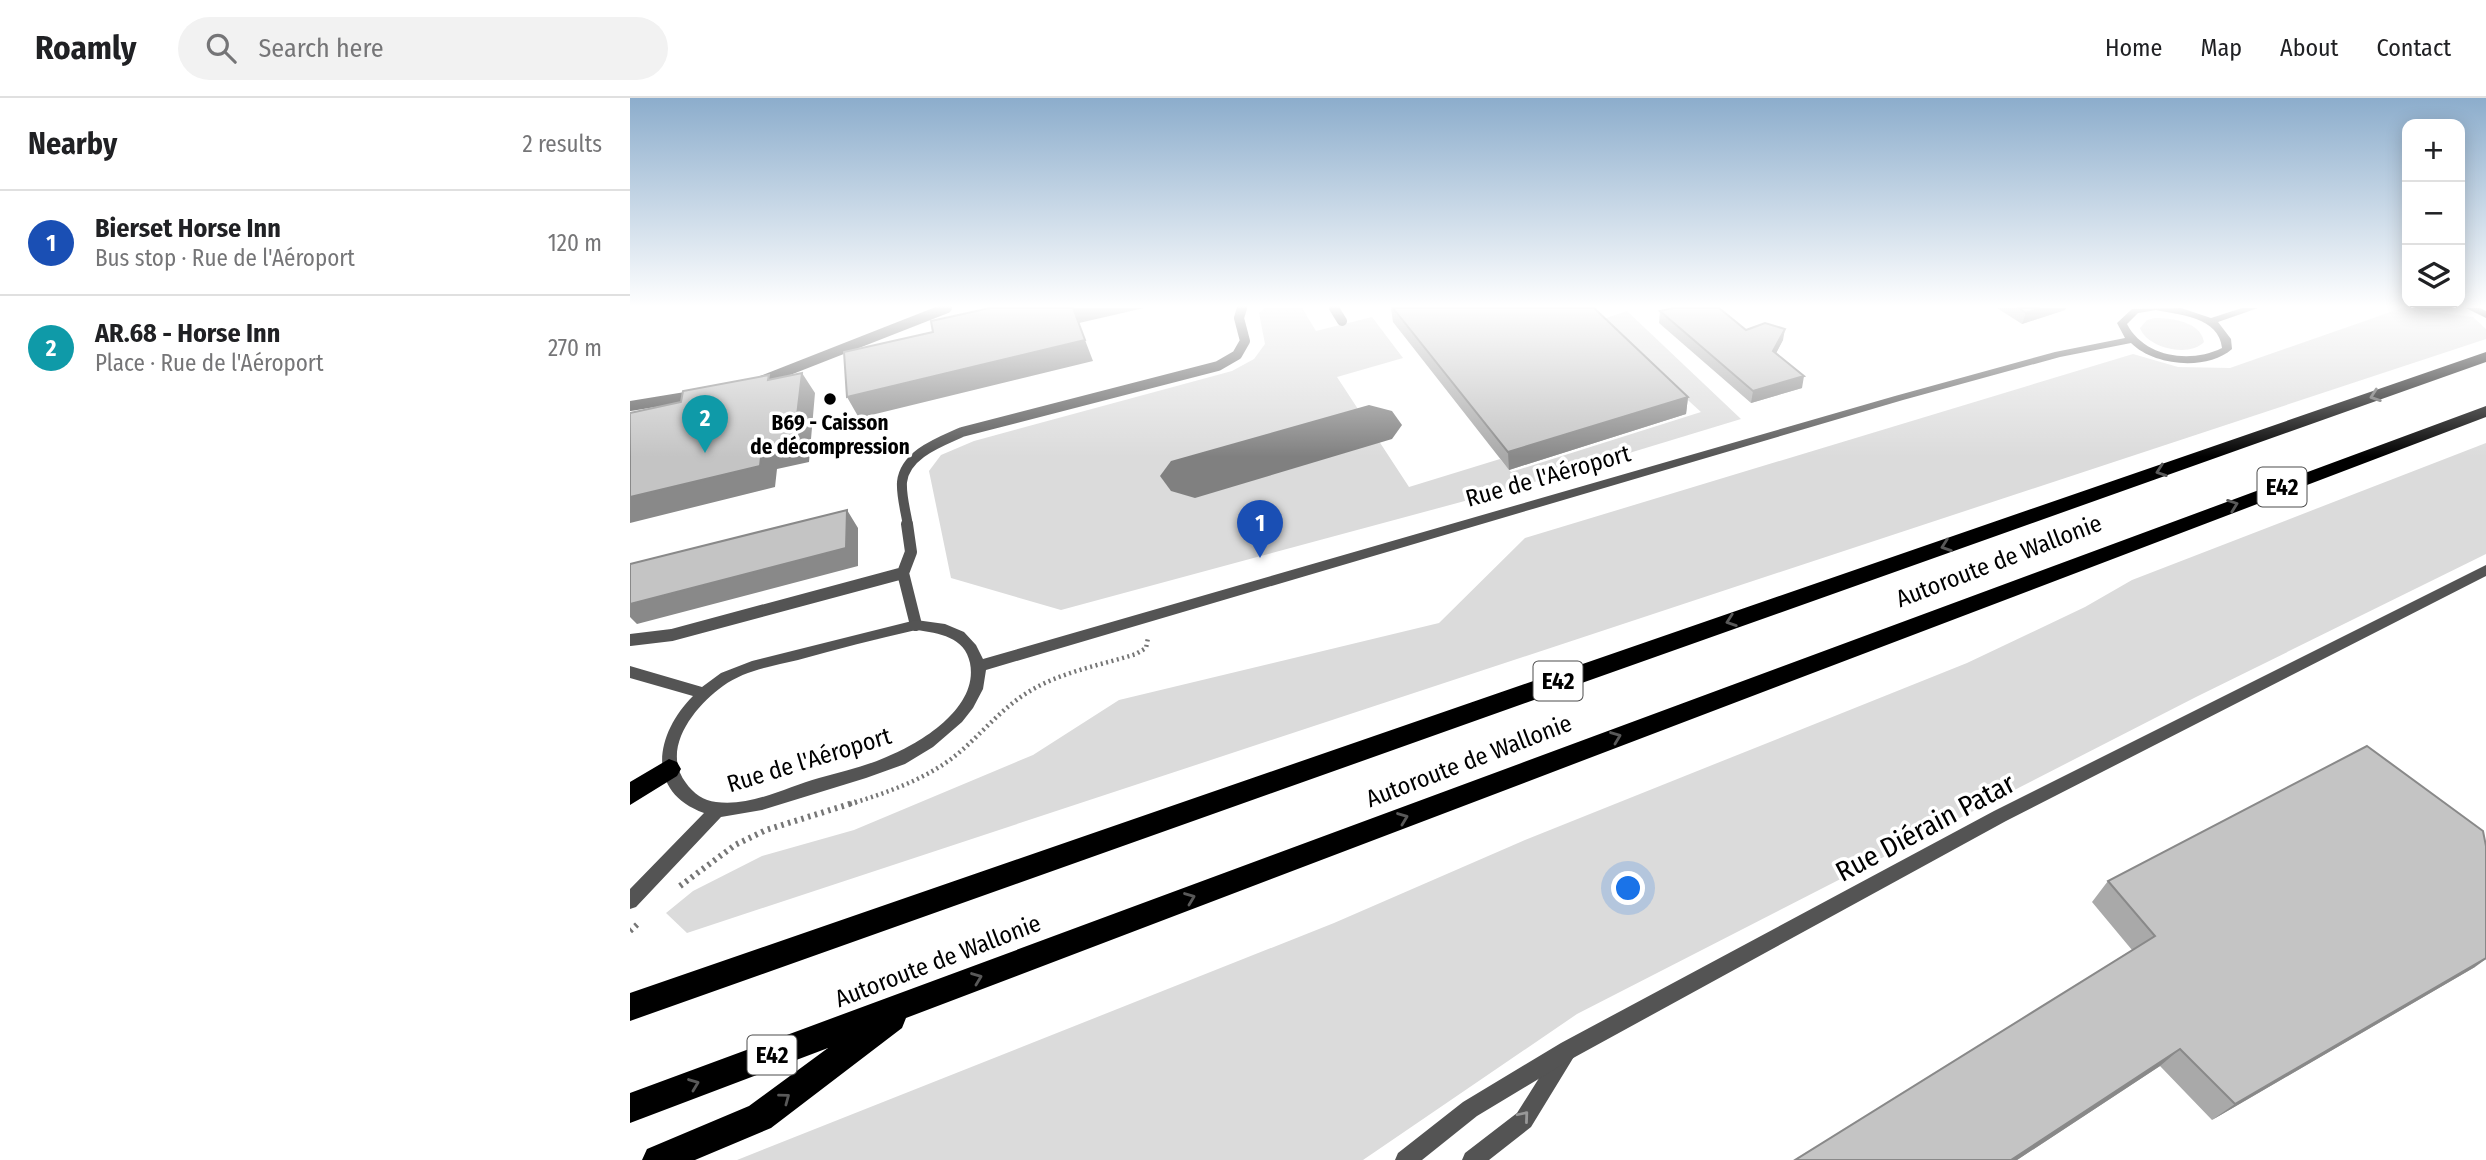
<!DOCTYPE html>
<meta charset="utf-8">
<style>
body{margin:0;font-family:"Fira Sans Condensed",sans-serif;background:#f2f2f2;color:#202124}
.controls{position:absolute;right:21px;top:21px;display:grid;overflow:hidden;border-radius:14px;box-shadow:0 4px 18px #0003}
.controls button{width:63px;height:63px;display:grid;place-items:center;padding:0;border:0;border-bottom:2px solid #e0e0e0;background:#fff;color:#202124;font:35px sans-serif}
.you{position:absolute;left:999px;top:791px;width:24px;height:24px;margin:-18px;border:5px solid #fff;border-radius:50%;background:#1a73e8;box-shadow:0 0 0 10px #1a73e833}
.badge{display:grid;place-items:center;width:46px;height:46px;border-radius:50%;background:#ea580c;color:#fff;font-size:23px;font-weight:700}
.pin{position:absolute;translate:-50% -58px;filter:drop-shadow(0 2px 4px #0008)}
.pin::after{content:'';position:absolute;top:37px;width:24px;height:21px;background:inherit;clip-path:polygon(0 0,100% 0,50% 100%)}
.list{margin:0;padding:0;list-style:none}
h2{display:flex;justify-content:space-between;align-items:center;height:91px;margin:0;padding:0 28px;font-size:30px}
h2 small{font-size:23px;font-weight:400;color:#757577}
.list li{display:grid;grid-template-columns:46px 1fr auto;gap:21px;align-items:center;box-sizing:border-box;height:105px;padding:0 28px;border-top:2px solid #e0e0e0}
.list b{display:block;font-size:26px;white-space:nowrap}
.list p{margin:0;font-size:23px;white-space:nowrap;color:#757577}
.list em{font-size:23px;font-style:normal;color:#757577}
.icon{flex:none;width:38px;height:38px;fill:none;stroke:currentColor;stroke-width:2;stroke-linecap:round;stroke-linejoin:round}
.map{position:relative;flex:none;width:1856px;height:1062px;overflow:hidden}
header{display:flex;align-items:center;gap:42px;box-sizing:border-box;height:98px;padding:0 35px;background:#fff;border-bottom:2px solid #e0e0e0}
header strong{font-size:33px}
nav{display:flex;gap:38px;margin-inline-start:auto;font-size:24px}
.search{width:490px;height:63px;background:#f2f2f2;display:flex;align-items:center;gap:18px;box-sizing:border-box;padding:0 24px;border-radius:38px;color:#757577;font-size:26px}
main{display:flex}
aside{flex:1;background:#fff}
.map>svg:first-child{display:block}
.green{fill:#dbdbdb}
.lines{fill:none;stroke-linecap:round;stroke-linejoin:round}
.taxiway{fill:#808080;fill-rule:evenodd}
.path-far1{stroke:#767676;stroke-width:4.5;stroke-dasharray:2 3.5;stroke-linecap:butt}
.path{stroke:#767676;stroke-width:6;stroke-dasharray:2.5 4.5;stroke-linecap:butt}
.service-far1{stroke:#545454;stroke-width:10}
.service{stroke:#545454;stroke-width:12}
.minor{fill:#545454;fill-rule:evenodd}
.tertiary{fill:#545454;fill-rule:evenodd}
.secondary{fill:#212121;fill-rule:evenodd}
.motorway{fill:#000;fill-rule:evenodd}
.wall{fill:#a9a9a9}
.shaded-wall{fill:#898989}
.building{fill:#c4c4c4;stroke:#898989;stroke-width:2}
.oneway{stroke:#595959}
.oneway2{stroke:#989898}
.poi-dot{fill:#000;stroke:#fff;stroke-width:2.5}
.labels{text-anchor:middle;stroke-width:7;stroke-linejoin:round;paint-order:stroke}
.far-poi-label{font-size:21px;font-weight:bold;fill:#000;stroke:#fff}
.shield{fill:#fff;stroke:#4c4c4c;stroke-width:2}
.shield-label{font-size:23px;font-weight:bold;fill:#000}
.street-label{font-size:24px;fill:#000;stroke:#fff}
.near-street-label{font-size:28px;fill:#000;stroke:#fff}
</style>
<header>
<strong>Roamly</strong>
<div class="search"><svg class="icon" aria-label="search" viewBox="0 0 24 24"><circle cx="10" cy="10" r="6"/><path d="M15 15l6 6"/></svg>Search here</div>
<nav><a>Home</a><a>Map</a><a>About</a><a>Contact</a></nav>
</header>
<main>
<aside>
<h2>Nearby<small>2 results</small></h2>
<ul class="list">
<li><span class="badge" style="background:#1a4fb4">1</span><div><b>Bierset Horse Inn</b><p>Bus stop · Rue de l'Aéroport</p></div><em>120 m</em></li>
<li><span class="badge" style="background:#0f9aa8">2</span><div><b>AR.68 - Horse Inn</b><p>Place · Rue de l'Aéroport</p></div><em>270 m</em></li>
</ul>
</aside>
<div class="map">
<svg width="1856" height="1062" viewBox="0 0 1856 1062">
<rect width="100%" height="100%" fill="#fff"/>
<path class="green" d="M 635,210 L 672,210 L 686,233 L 742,219 L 773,260 L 707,279 L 779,389 L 870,361 L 881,374 L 1071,314 L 970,222 L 997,213 L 1111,321 L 894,387 L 431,512 L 321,480 L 299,373 L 311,357 L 344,343 L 602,273 L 624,261 L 635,246 L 629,215 Z
M 1772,210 L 1843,219 L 1856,231 L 1856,241 L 57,835 L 36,815 L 63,793 L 132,758 L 224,732 L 403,657 L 489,602 L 809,525 L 895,440 L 1503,256 L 1548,269 L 1600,270 Z
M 1525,220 C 1542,220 1571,224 1574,244 C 1559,260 1517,250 1510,230 L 1517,222 Z
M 1856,345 L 1856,456 L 1566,599 L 947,916 L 733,1062 L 107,1062 L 704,825 L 895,742 L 1337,565 L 1455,509 L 1502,482 Z"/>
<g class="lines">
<path class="taxiway" d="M 739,307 L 762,313 L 772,327 L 762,341 L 565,400 L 541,393 L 530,378 L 541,363 Z"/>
<path class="path-far1" d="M 220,706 C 259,694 300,680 331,653 C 354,633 373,609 400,593 C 431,574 471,567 506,556 L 516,550 L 518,540"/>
<path class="path" d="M 50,788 L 105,747 L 136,732 L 226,704
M 0,833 L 10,824"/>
<path class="service-far1" d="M 704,210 L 712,223
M 131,283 L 317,210
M 0,308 L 68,297
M 278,428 C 276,414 271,398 272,384 C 275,356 310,344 332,334 L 588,268 L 607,257 L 615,243 L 609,220 L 612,210"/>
<path class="service" d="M 277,426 L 281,454 L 273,475 L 286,527
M 0,542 L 42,537 L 273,475"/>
<path class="minor" d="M 935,947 L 942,950 L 945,957 L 901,1029 L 859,1062 L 832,1062 L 835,1055 L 887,1015 L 928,950 Z"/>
<path class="tertiary" d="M 1551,210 L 1581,220 L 1612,210 L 1628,210 L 1588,224 L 1601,241 L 1602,251 C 1577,273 1524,268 1501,245 L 1430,259 L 1273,302 L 356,572 L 353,591 L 343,610 L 332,624 L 303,649 L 275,666 L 236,680 L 132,712 L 91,719 L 6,809 L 0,811 L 0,791 L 74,715 C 14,693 26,635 63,598 L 0,580 L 0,568 L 72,589 L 91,575 L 122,563 L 286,522 L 315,526 L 334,534 L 346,547 L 353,561 L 1265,298 L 1425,254 L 1495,240 L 1487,225 L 1502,211 ZM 1526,212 C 1550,217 1589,219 1592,250 C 1560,266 1514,259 1497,226 L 1508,215 ZM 286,532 C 309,535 335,539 340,565 C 349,610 290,646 254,660 C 233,669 211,674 189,680 C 157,689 120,709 86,704 C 74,703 63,695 56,685 C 30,651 65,608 93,588 C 115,572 143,568 168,562 C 207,551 246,541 286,532 Z
M 1856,467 L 1856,478 L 1376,723 L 945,959 L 847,1018 L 792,1062 L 765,1062 L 768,1055 L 833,1004 L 931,945 L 1364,713 Z"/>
<path class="secondary" d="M 1836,210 L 1850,210 L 1856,213 L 1856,220 Z"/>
<path class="motorway" d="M 1856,254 L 1856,264 L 0,923 L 0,895 Z
M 1856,308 L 1856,319 L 276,920 L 272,930 L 141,1030 L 65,1062 L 12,1062 L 17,1051 L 119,1008 L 198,950 L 0,1025 L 0,995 Z
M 39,661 L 47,664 L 51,671 L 47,678 L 0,707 L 0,684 Z"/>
</g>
<path class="wall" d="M 761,210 L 964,210 L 1058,299 L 1056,316 L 879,372 L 763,224 Z
M 1367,210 L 1436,210 L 1435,212 L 1392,226 Z
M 1030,213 L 1116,232 L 1153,242 L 1146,255 L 1172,290 L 1121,305 L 1029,225 Z
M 1478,783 L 1845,869 L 1582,1022 L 1530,968 L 1387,1062 L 1165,1062 L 1502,852 L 1462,804 Z"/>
<path class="shaded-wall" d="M 443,210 L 514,210 L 449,225 Z
M 1410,210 L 1436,210 L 1435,212 L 1392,226 L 1396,215 Z
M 1155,231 L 1153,242 L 1141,265 L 1143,253 Z
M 455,242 L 463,263 L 229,320 L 217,299 Z
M 172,275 L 185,295 L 179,364 L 147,371 L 145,389 L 0,425 L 0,399 L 132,350 Z
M 1174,278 L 1172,290 L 1121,305 L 1123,293 Z
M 1058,299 L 1056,316 L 879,372 L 878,354 Z
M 217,412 L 228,430 L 228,468 L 7,526 L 0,519 L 0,506 Z
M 1856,860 L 1856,861 L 1845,869 L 1582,1022 L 1605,1006 Z
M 1550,951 L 1530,968 L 1387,1062 L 1381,1062 Z"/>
<path class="building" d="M 360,210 L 443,210 L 455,242 L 217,299 L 214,254 L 303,234 L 301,223 Z
M 763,210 L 964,210 L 1058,299 L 878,354 Z
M 1043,210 L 1089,210 L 1116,232 L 1135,225 L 1155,231 L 1143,253 L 1174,278 L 1123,293 L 1030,213 Z
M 1389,210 L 1410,210 L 1396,215 Z
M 172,275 L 164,343 L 132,350 L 130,368 L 0,399 L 0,315 L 51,304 L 53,293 L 139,277 L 138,282 Z
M 217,412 L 216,450 L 0,506 L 0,466 Z
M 1737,648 L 1853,733 L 1856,748 L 1856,860 L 1605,1006 L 1550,951 L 1381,1062 L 1165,1062 L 1525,838 L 1478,783 Z"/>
<defs><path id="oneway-chevron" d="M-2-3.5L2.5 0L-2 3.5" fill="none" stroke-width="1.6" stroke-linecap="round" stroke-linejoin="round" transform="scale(1.75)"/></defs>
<g class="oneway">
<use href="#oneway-chevron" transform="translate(1745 298) rotate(161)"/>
<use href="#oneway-chevron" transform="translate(1531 373) rotate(161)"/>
<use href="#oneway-chevron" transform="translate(1603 407) rotate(-20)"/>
<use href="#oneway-chevron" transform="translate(1316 448) rotate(161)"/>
<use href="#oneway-chevron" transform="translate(1101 523) rotate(161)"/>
<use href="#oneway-chevron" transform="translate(986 639) rotate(-21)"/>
<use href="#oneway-chevron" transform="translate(773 720) rotate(-21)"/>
<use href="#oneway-chevron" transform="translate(560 800) rotate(-21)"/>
<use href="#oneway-chevron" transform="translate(347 880) rotate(-21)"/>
<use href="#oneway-chevron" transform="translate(64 986) rotate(-21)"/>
<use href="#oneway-chevron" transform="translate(155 1000) rotate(-37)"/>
</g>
<use class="oneway2" href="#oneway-chevron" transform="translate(894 1018) rotate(-50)"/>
<linearGradient id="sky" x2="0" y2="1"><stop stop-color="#8cadcc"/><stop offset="0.58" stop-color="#fff"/><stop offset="1" stop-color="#fff" stop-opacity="0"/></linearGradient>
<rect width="1856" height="359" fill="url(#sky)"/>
<circle class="poi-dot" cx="200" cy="301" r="7"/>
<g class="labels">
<g class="far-poi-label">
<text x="200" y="332">B69 - Caisson<tspan x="200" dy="24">de décompression</tspan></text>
</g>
<g class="shield">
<rect x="1627.5" y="369.5" width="49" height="39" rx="5"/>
<rect x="903.5" y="563.5" width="49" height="39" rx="5"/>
<rect x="117.5" y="937.5" width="49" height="39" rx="5"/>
</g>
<g class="shield-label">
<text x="1652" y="397">E42</text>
<text x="928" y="591">E42</text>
<text x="142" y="965">E42</text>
</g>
<g class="street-label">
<text transform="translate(918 378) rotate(-16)" y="8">Rue de l'Aéroport</text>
<text transform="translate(1369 463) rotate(-21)" y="8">Autoroute de Wallonie</text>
<text transform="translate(179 662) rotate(-17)" y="8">Rue de l'Aéroport</text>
<text transform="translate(839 663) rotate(-21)" y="8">Autoroute de Wallonie</text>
<text transform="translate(308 863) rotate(-21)" y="8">Autoroute de Wallonie</text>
</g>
<g class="near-street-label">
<text transform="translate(1295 729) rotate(-28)" y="10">Rue Diérain Patar</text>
</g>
</g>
</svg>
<div class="controls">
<button>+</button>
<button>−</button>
<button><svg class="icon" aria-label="layers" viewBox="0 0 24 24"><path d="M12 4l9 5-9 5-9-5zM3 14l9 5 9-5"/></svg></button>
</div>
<div class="you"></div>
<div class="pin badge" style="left:630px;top:460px;background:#1a4fb4">1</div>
<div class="pin badge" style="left:75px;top:355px;background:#0f9aa8">2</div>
</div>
</main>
